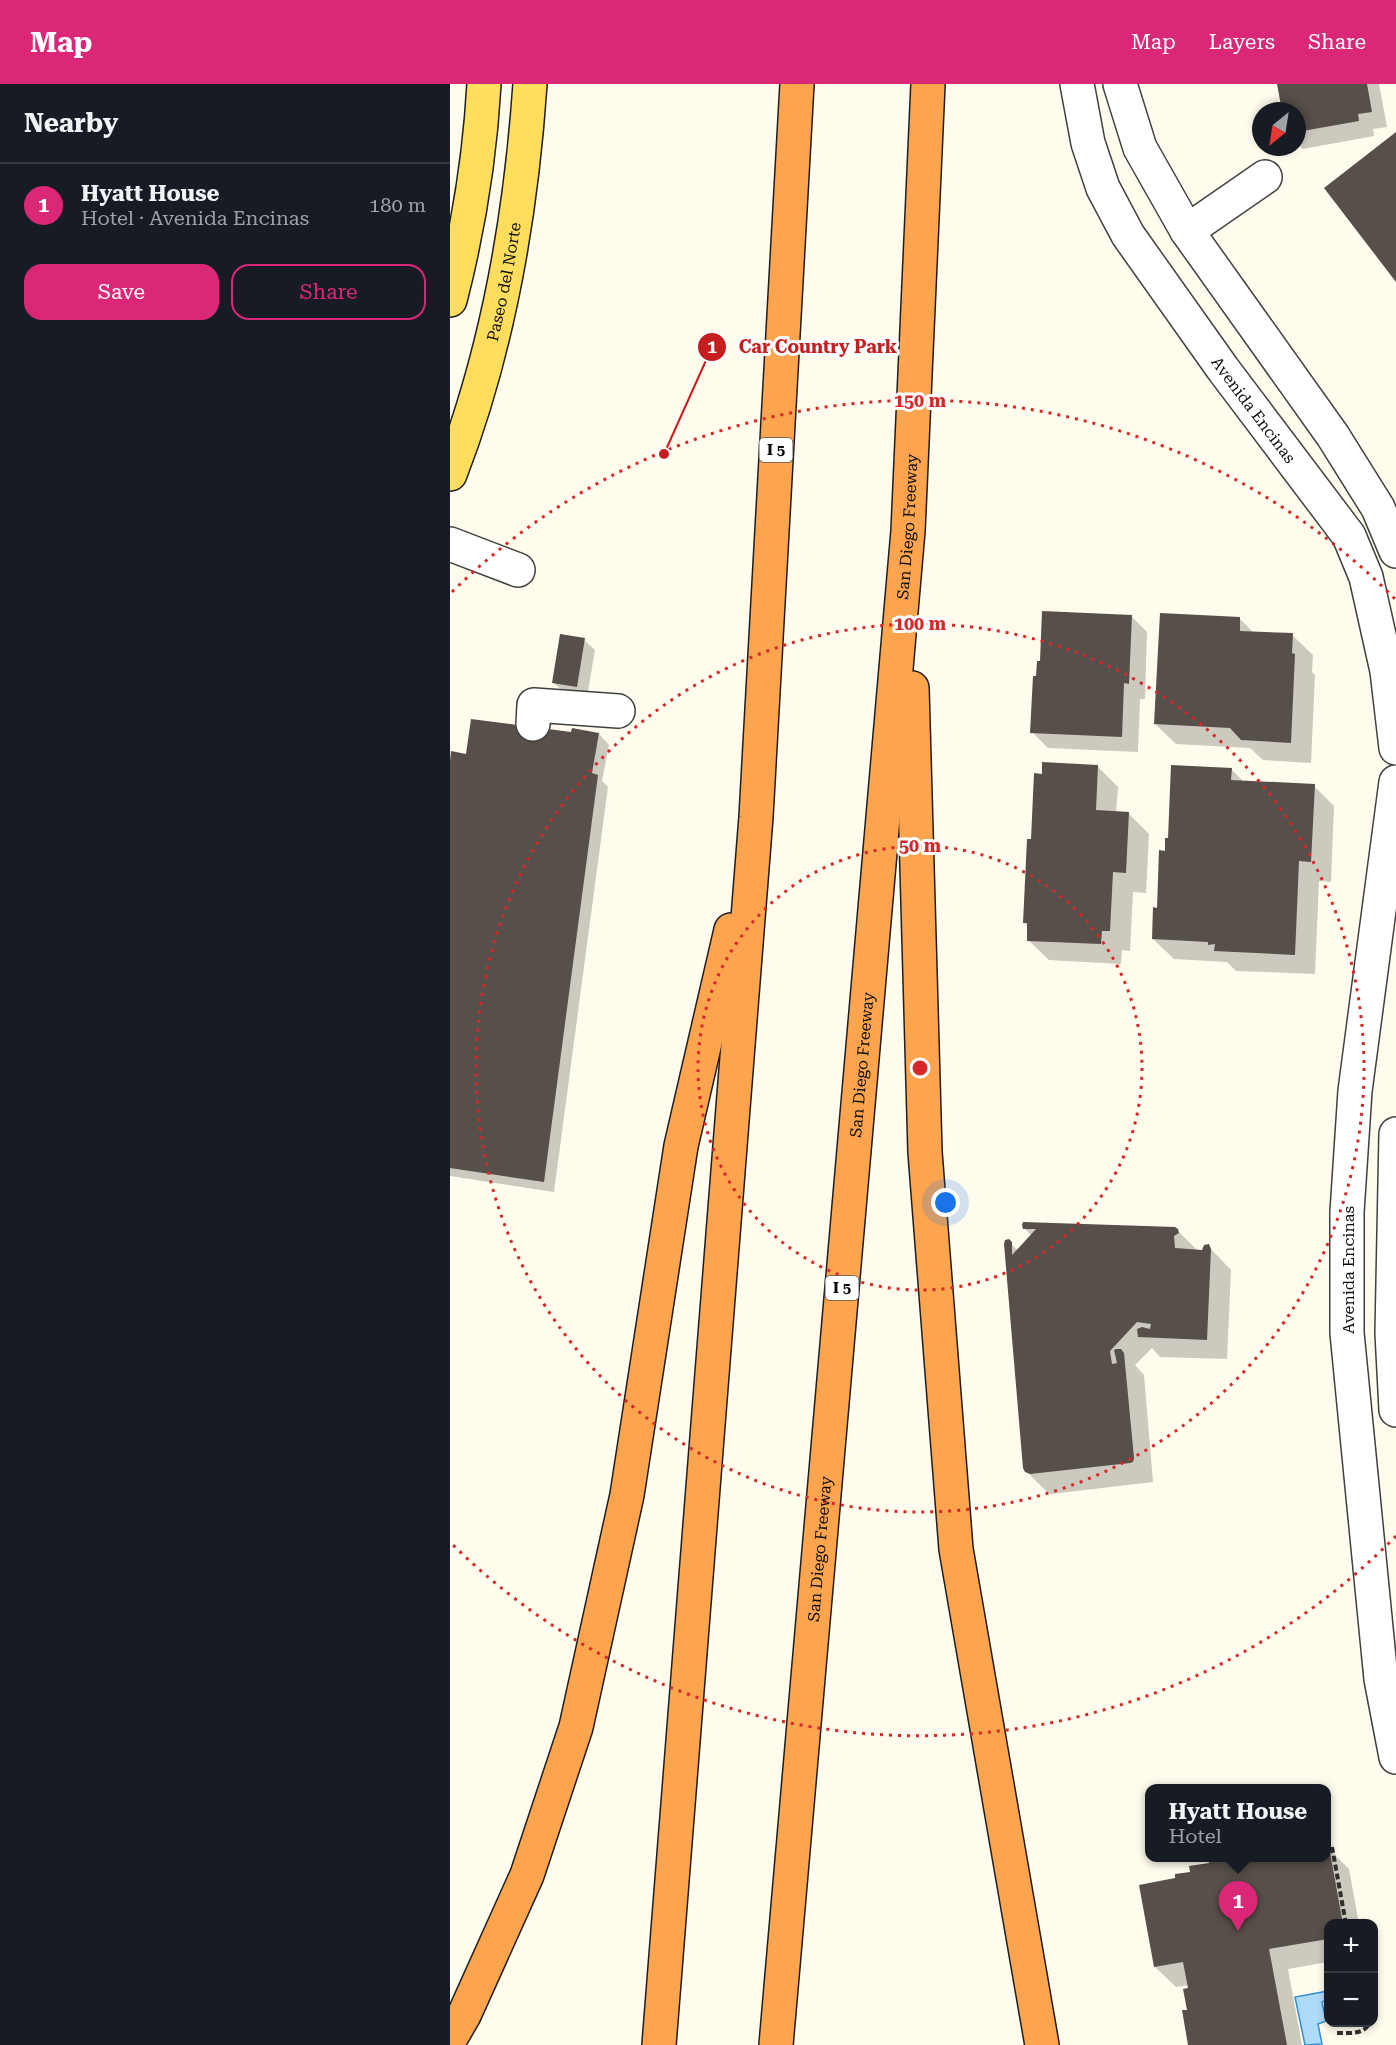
<!DOCTYPE html>
<meta charset="utf-8">
<style>
body{margin:0;font-family:"Roboto Serif",serif;background:#20242c;color:#f1f3f6}
.controls{position:absolute;right:18px;bottom:18px;display:grid;overflow:hidden;border-radius:12px;box-shadow:0 3px 9px #0003}
.controls button{width:54px;height:54px;display:grid;place-items:center;padding:0;border:0;border-bottom:2px solid #363941;background:#171b24;color:#f1f3f6;font:30px sans-serif}
.compass{position:absolute;left:802px;top:18px;width:54px;height:54px;border-radius:50%;background:#171b24;box-shadow:0 3px 9px #0003;rotate:210deg}
.you{position:absolute;left:496px;top:1119px;width:21px;height:21px;margin:-15px;border:4px solid #fff;border-radius:50%;background:#1a73e8;box-shadow:0 0 0 9px #1a73e833}
.badge{display:grid;place-items:center;width:39px;height:39px;border-radius:50%;background:#db2777;color:#fff;font-size:20px;font-weight:700}
.pin{position:absolute;translate:-50% -50px;filter:drop-shadow(0 2px 3px #0008)}
.pin::after{content:'';position:absolute;top:32px;width:21px;height:18px;background:inherit;clip-path:polygon(0 0,100% 0,50% 100%)}
.popup{position:absolute;left:695px;top:1700px;width:186px;height:78px;box-sizing:border-box;display:grid;place-content:center;border-radius:12px;background:#171b24;filter:drop-shadow(0 2px 4px #0005);font-size:20px;white-space:nowrap;color:#9ea1a6}
.popup b{font-size:22px;color:#f1f3f6}
.popup::after{content:'';position:absolute;left:50%;top:100%;margin-left:-12px;border:12px solid transparent;border-top-color:#171b24}
.list{margin:0;padding:0;list-style:none}
h2{display:flex;justify-content:space-between;align-items:center;height:78px;margin:0;padding:0 24px;font-size:26px}
h2 small{font-size:20px;font-weight:400;color:#9ea1a6}
.list li{display:grid;grid-template-columns:39px 1fr auto;gap:18px;align-items:center;box-sizing:border-box;height:84px;padding:0 24px;border-top:2px solid #363941}
.list b{display:block;font-size:22px;white-space:nowrap}
.list p{margin:0;font-size:20px;white-space:nowrap;color:#9ea1a6}
.list em{font-size:20px;font-style:normal;color:#9ea1a6}
.actions{display:flex;gap:12px;padding:18px 24px}
.actions a{flex:1;padding:14px 0;border:2px solid #db2777;border-radius:18px;text-align:center;font-size:21px;color:#db2777}
.actions .main{background:#db2777;color:#fff}
.map{position:relative;flex:none;width:946px;height:1961px;overflow:hidden}
header{display:flex;align-items:center;gap:36px;box-sizing:border-box;height:84px;padding:0 30px;background:#db2777;color:#fff}
header strong{font-size:28px}
nav{display:flex;gap:33px;margin-inline-start:auto;font-size:21px}
main{display:flex}
aside{flex:1;background:#171b24}
.map>svg:first-child{display:block}
.water{fill:#afdbfa;stroke:#328ed5;stroke-width:1.5}
.shadow{fill:#0003}
.building{fill:#574f49}
.lines{fill:none;stroke-linecap:round;stroke-linejoin:round}
.minor-casing{stroke:#404040;stroke-width:36}
.major-casing{stroke:#1e1e1e;stroke-width:36}
.highway-casing{stroke:#1e1e1e;stroke-width:36}
.path{stroke:#2f2f2f;stroke-width:4;stroke-dasharray:6 3;stroke-linecap:butt}
.minor{stroke:#fff;stroke-width:33}
.major{stroke:#ffde5e;stroke-width:33}
.highway{stroke:#fda44e;stroke-width:33}
.ring{fill:none;stroke:#d62828;stroke-width:3;stroke-dasharray:3 6}
.labels{text-anchor:middle;stroke-width:6;stroke-linejoin:round;paint-order:stroke}
.shield{fill:#fff;stroke:#565656;stroke-width:1.5}
.shield-label{font-size:15px;font-weight:bold;fill:#0d0d0d}
.street-label{font-size:16px;fill:#0d0d0d;stroke:#fff}
.centre{fill:#d62828;stroke:#fff;stroke-width:3}
.ring-label{font-size:18px;text-anchor:middle;font-weight:bold;fill:#d62828;stroke:#fff;stroke-width:6;stroke-linejoin:round;paint-order:stroke}
.leader{fill:none;stroke:#c61d1f;stroke-width:2}
.callout-dot{fill:#c61d1f;stroke:#fff;stroke-width:2}
.mark-label{font-size:18px;text-anchor:middle;font-weight:bold;fill:#fff}
.callout-label{font-size:18px;text-anchor:middle;font-weight:bold;fill:#c61d1f;stroke:#fff;stroke-width:6;stroke-linejoin:round;paint-order:stroke}
</style>
<header>
<strong>Map</strong>
<nav><a>Map</a><a>Layers</a><a>Share</a></nav>
</header>
<main>
<aside>
<h2>Nearby<small></small></h2>
<ul class="list">
<li><span class="badge">1</span><div><b>Hyatt House</b><p>Hotel · Avenida Encinas</p></div><em>180 m</em></li>
</ul>
<div class="actions"><a class="main">Save</a><a>Share</a></div>
</aside>
<div class="map">
<svg width="946" height="1961" viewBox="0 0 946 1961">
<rect width="100%" height="100%" fill="#fffcee"/>
<path class="water" d="M 878,1907 L 878,1916 L 872,1918 L 876,1937 L 868,1940 L 872,1960 L 855,1961 L 845,1913 Z"/>
<path class="shadow" d="M 829,0 L 929,0 L 937,43 L 923,45 L 924,52 L 853,65 L 847,59 L 847,27 L 834,27 Z
M 681,532 L 697,548 L 695,615 L 690,615 L 688,668 L 598,664 L 582,648 L 591,578 Z
M 790,535 L 804,549 L 842,551 L 863,571 L 862,588 L 865,591 L 861,679 L 813,676 L 800,664 L 726,660 L 705,640 Z
M 134,556 L 145,566 L 137,613 L 115,609 L 104,599 Z
M 122,649 L 149,650 L 159,661 L 152,697 L 158,703 L 104,1108 L 0,1092 L 0,688 L 17,672 Z
M 647,682 L 668,703 L 666,729 L 678,729 L 699,750 L 696,809 L 683,808 L 680,867 L 672,866 L 671,880 L 599,876 L 578,856 L 579,843 L 574,838 L 582,757 Z
M 781,685 L 794,698 L 864,702 L 884,722 L 881,798 L 869,797 L 865,890 L 786,887 L 777,878 L 724,875 L 703,855 L 716,768 Z
M 574,1144 L 727,1146 L 749,1168 L 753,1168 L 758,1162 L 781,1186 L 777,1275 L 710,1273 L 702,1264 L 685,1281 L 694,1291 L 703,1398 L 601,1410 L 597,1408 L 576,1387 L 558,1157 L 568,1167 L 582,1152 Z
M 879,1765 L 899,1785 L 909,1840 L 878,1840 L 878,1878 L 838,1885 L 852,1961 L 739,1961 L 739,1901 L 726,1903 L 705,1883 L 727,1795 L 760,1780 L 759,1774 L 821,1774 L 822,1775 L 876,1774 Z"/>
<path class="building" d="M 827,0 L 917,0 L 922,28 L 908,30 L 909,37 L 847,48 L 847,27 L 832,27 Z
M 946,48 L 946,198 L 874,104 Z
M 592,527 L 682,531 L 679,600 L 674,599 L 672,653 L 580,649 L 583,592 L 586,592 L 587,577 L 590,577 Z
M 710,529 L 790,533 L 790,547 L 843,549 L 842,569 L 845,570 L 841,659 L 791,656 L 780,644 L 704,640 Z
M 110,550 L 135,554 L 127,603 L 102,599 Z
M 21,635 L 121,648 L 122,644 L 149,649 L 142,689 L 148,691 L 94,1098 L 0,1084 L 0,677 L 1,667 L 16,670 Z
M 592,678 L 648,681 L 646,726 L 679,728 L 676,789 L 663,788 L 660,847 L 652,847 L 651,860 L 577,857 L 577,839 L 573,839 L 577,755 L 581,755 L 584,689 L 592,690 Z
M 721,681 L 782,684 L 781,696 L 865,700 L 861,778 L 849,777 L 845,871 L 764,867 L 765,860 L 758,861 L 758,858 L 702,855 L 703,823 L 707,824 L 709,766 L 715,767 L 715,754 L 718,754 Z
M 573,1138 L 725,1143 L 728,1145 L 729,1149 L 724,1152 L 725,1164 L 752,1166 L 754,1161 L 759,1160 L 761,1165 L 757,1256 L 688,1253 L 687,1245 L 692,1243 L 700,1245 L 701,1240 L 687,1238 L 660,1267 L 662,1280 L 667,1279 L 664,1266 L 666,1265 L 671,1265 L 674,1269 L 684,1374 L 683,1378 L 680,1379 L 580,1390 L 575,1388 L 573,1384 L 554,1160 L 555,1156 L 559,1155 L 562,1158 L 562,1171 L 586,1145 L 573,1145 L 572,1141 Z
M 879,1763 L 893,1840 L 878,1840 L 878,1855 L 819,1865 L 837,1961 L 738,1961 L 732,1926 L 737,1926 L 733,1905 L 738,1904 L 733,1878 L 704,1883 L 689,1801 L 725,1794 L 725,1790 L 740,1788 L 739,1782 L 759,1779 L 758,1774 L 876,1774 L 876,1764 Z"/>
<g class="lines">
<g class="minor-casing">
<g id="minor">
<path id="s1" d="M 627,0 L 638,59 L 653,104 L 678,151 L 773,285 L 899,452 L 916,493 L 937,587 L 946,664"/>
<path d="M 670,0 L 690,64 L 737,147 L 883,352 L 928,424 L 946,467"/>
<path d="M 737,147 L 815,93"/>
<path d="M 0,460 L 68,486"/>
<path d="M 83,640 L 84,621 L 168,627"/>
<path d="M 946,698 L 905,1007 L 897,1128 L 897,1249 L 931,1595 L 946,1673"/>
<path d="M 946,1050 L 942,1249 L 946,1326"/>
</g>
</g>
<g class="major-casing">
<g id="major">
<path d="M 0,216 C 18,146 30,72 34,0"/>
<path id="s2" d="M 0,390 C 48,266 71,132 80,0"/>
</g>
</g>
<g class="highway-casing">
<g id="highway">
<path d="M 462,604 L 475,1068 L 506,1465 L 592,1961"/>
<path d="M 0,1955 L 14,1931 L 77,1791 L 126,1643 L 177,1411 L 231,1062 L 281,846"/>
<path d="M 209,1961 L 306,733 L 347,0"/>
<path id="s3" d="M 326,1961 L 458,447 L 478,0"/>
</g>
</g>
<path class="path" d="M 882,1763 L 896,1840
M 887,1949 C 899,1949 915,1951 920,1938"/>
<use href="#minor" class="minor"/>
<use href="#major" class="major"/>
<use href="#highway" class="highway"/>
</g>
<g class="ring">
<circle cx="470" cy="984" r="222"/>
<circle cx="470" cy="984" r="444"/>
<path d="M946 1452A667 667 0 0 1 2 1460M2 508A667 667 0 0 1 946 516"/>
</g>
<g class="labels">
<g class="shield">
<rect x="309.5" y="354" width="33" height="24" rx="4.5"/>
<rect x="375.5" y="1192" width="33" height="24" rx="4.5"/>
</g>
<g class="shield-label">
<text x="326" y="371">I 5</text>
<text x="392" y="1209">I 5</text>
</g>
<g class="street-label">
<text dy="6" stroke="none"><textPath href="#s2" startOffset="200">Paseo del Norte</textPath></text>
<text dy="6" stroke="none"><textPath href="#s1" startOffset="376">Avenida Encinas</textPath></text>
<text dy="6" stroke="none"><textPath href="#s3" startOffset="1524">San Diego Freeway</textPath></text>
<text dy="6" stroke="none"><textPath href="#s3" startOffset="984">San Diego Freeway</textPath></text>
<text transform="translate(898 1186) rotate(-90)" y="6">Avenida Encinas</text>
<text dy="6" stroke="none"><textPath href="#s3" startOffset="498">San Diego Freeway</textPath></text>
</g>
</g>
<circle cx="470" cy="984" r="9" class="centre"/>
<g class="ring-label">
<text x="470" y="323">150 m</text>
<text x="470" y="546">100 m</text>
<text x="470" y="768">50 m</text>
</g>
<path class="leader" d="M214 370L262 263"/>
<g class="callout-dot">
<circle cx="214" cy="370" r="6"/>
<circle cx="262" cy="263" r="15"/>
</g>
<g class="mark-label">
<text x="262" y="269">1</text>
</g>
<g class="callout-label">
<text x="368" y="269">Car Country Park</text>
</g>
</svg>
<div class="controls">
<button>+</button>
<button>−</button>
</div>
<svg class="compass" viewBox="-18 -18 36 36"><path d="M0-13l5 13h-10z" fill="#e53935"/><path d="M0 13l5-13h-10z" fill="#9ea1a6"/></svg>
<div class="you"></div>
<div class="pin badge" style="left:788px;top:1847px">1</div>
<div class="popup"><b>Hyatt House</b>Hotel</div>
</div>
</main>
